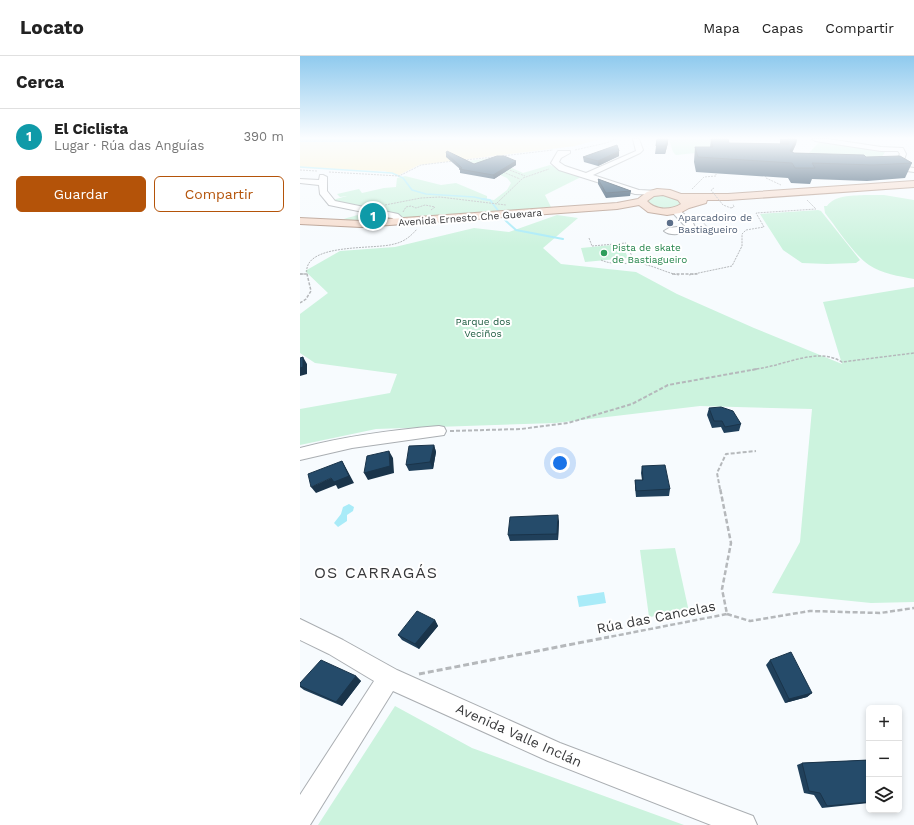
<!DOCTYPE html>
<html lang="es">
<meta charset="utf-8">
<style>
body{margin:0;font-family:"Work Sans",sans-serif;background:#f2f2f2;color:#222}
.controls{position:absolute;right:12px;bottom:12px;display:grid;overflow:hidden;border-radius:6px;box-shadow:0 2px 6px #0003}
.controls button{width:36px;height:36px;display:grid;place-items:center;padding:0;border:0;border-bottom:1px solid #e0e0e0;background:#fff;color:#222;font:20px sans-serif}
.you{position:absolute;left:260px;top:407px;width:14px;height:14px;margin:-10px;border:3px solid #fff;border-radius:50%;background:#1a73e8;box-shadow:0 0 0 6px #1a73e833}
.badge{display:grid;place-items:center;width:26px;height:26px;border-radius:50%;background:#b45309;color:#fff;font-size:13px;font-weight:700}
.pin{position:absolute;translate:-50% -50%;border:2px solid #fff;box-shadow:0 1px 4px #0006}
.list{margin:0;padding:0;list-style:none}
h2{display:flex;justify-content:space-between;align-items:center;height:52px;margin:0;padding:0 16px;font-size:17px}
h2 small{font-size:13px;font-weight:400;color:#767676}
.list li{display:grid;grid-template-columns:26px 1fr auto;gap:12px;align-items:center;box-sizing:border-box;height:56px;padding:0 16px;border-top:1px solid #e0e0e0}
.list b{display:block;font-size:15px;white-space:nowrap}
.list p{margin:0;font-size:13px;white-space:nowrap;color:#767676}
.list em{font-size:13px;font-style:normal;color:#767676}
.actions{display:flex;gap:8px;padding:12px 16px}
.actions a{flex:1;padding:9px 0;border:1px solid #b45309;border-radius:6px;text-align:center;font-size:14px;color:#b45309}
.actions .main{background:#b45309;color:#fff}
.icon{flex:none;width:22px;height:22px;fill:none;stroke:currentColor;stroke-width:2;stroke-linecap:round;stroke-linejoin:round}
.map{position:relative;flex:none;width:614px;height:769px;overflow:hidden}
header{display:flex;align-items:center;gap:24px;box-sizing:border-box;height:56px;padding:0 20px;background:#fff;border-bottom:1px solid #e0e0e0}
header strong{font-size:19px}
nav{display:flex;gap:22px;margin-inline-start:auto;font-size:14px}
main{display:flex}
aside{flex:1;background:#fff}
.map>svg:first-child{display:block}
.green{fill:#ccf3de}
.sand{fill:#fbf1cb}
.water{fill:#a9ebf8}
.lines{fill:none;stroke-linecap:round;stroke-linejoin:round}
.stream-far1{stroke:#a9ebf8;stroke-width:1.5}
.stream{stroke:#a9ebf8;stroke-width:2}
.minor-casing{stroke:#aaaeb2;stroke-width:2}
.major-casing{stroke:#b09484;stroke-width:2}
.path-far4{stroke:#b5b8bb;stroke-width:1;stroke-dasharray:2 1;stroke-linecap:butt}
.path-far3{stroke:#b5b8bb;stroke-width:1.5;stroke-dasharray:3 1.5;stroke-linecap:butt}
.path-far2{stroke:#b5b8bb;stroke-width:2;stroke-dasharray:4 2;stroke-linecap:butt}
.path-far1{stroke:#b5b8bb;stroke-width:2.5;stroke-dasharray:5 2.5;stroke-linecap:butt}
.path{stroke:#b5b8bb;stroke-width:3;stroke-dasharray:6 3;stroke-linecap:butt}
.minor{fill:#fff;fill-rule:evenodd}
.major{fill:#f6dccd;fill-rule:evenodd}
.path-bridge{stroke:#b5b8bb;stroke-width:1;stroke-dasharray:2 1;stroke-linecap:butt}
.wall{fill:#20405b}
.shaded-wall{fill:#1a344a}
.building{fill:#254b6a;stroke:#1a344a}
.service-dot{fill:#5c6f8a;stroke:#fff;stroke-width:1.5}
.leisure-dot{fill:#2e9e5b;stroke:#fff;stroke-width:1.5}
.labels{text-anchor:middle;stroke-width:4;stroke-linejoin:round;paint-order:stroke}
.far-street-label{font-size:10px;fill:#38393b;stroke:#fff}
.far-service-label{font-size:10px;fill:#4e5e75;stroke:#fff;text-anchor:start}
.far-leisure-label{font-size:10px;fill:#27864d;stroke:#fff;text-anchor:start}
.far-park-label{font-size:10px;fill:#1e5c41;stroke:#fff}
.near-street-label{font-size:14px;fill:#38393b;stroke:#fff}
.near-neighbourhood-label{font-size:16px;letter-spacing:1px;fill:#38393b;stroke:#fff}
</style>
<header>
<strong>Locato</strong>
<nav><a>Mapa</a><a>Capas</a><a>Compartir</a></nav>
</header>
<main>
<aside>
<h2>Cerca<small></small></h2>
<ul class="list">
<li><span class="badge" style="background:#0f9aa8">1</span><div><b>El Ciclista</b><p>Lugar · Rúa das Anguías</p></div><em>390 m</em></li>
</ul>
<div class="actions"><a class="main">Guardar</a><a>Compartir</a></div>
</aside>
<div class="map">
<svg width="614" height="769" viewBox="0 0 614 769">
<rect width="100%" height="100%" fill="#f7fbfe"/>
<path class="green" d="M 369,83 L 413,83 L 415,95 L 376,99 L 373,96 Z
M 520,85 L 585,96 L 577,109 L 509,97 Z
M 190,102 L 223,117 L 250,109 L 281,121 L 245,139 L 252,153 L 104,164 L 38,166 C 44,161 59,160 67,156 L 31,149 L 25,146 L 47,140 L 40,141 L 37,138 L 59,133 L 62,137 L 84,132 L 96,131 L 97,122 L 105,120 L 141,129 L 156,127 L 187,140 L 187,143 L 194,144 L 207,134 L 211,127 L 207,122 L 169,105 Z
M 358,139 L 374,140 L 383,148 L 371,153 L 354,152 L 345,144 Z
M 564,139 L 584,139 L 614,144 L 614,223 C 599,220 582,218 569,209 C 554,199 537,172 525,157 L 524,150 L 527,150 C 535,139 551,140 564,139 Z
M 518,154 L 521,155 L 560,204 L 556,207 L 527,208 L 502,207 L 483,194 L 460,158 Z
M 257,159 L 278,162 L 243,192 L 261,208 L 336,216 L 377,238 L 454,272 L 542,308 L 523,246 L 614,231 L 614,546 L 571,547 L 472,537 L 500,486 L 512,353 L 400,350 L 256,367 L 76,373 L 0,389 L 0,353 L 90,337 L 97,318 L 15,307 L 0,297 L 0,258 L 28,237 L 5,215 L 40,195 L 95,191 L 174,172 L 209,176 Z
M 322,188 L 328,202 L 285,206 L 281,192 Z
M 375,492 L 389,556 L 349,561 L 340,494 Z
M 95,650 L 172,692 L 384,769 L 18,769 Z"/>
<path class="sand" d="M 172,83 L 300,83 L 275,90 L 119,109 L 99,119 L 84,115 L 0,112 L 0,86 L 81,86 Z"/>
<path class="water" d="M 0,83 L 172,83 L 81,86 L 0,86 Z
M 49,448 L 54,451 L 53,455 L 47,459 L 47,465 L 38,471 L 34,467 L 41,458 L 43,451 Z
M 304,536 L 306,547 L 279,551 L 277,540 Z"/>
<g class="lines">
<path class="stream-far1" d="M 0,111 L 92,117 L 103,122 L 112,134 L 126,138 L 174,141 L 188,144"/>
<path class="stream" d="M 182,143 L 190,144 L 206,165 L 216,174 L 263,183"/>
<g class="minor-casing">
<path id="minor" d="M 333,83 L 339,83 L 343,94 L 340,97 L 293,119 L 339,134 L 359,135 L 359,139 L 335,138 L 259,114 L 251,107 L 258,95 L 270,95 L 270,97 L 261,102 L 259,106 L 265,110 L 286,117 L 336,95 Z
M 512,83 L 528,83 L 581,91 L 603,92 L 606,98 L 604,104 L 596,109 L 614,112 L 614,116 L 586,112 L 586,108 L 598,101 L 600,98 L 598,95 L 581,95 L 515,85 Z
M 20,119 L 23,119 L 27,121 L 27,135 L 35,145 L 98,158 L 107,166 L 103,169 L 92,162 L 29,149 L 20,138 L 19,129 L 0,127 L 0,123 L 19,124 Z
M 375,152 L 378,153 L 392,165 L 395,171 C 389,178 371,181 364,175 L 369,172 L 385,170 L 371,155 Z
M 139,370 L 144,371 L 146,375 L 144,379 L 52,392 L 0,404 L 0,392 C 46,380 92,374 139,370 Z
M 0,563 L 43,584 L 97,614 L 260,687 L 453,760 L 457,769 L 411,769 L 248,705 L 93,635 L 10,769 L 0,769 L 0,739 L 74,625 L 29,598 L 0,584 Z"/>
</g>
<g class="major-casing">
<path id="major" d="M 614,125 L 614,131 L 428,144 L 407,144 L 406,147 L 389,152 L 380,157 L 367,159 L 348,156 L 339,149 L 317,153 L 61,171 L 0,168 L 0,162 L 61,165 L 317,147 L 338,143 L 347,136 L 357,133 L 370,134 L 381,138 L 428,138 ZM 363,139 L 378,144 L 381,148 C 371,154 356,155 347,145 L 354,140 Z"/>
</g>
<path class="path-far4" d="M 275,94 L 306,87 L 316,83
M 202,100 L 253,94
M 164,104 L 195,101
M 207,113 L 225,120
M 0,114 L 17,115
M 29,116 L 99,120 L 121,109 L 154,105
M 203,116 L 220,123
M 465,119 L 466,122 L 481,129
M 392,133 L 404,121 L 416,120 L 416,118
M 197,147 L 223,122 L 249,113
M 85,149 L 121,142 L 140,141 L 206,149
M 431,152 L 434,151 L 433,148
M 103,156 L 106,151 L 111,150 L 116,152 L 125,149 L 135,151 L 131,154
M 403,166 L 408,172
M 289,182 L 292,190
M 292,190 L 326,187 L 335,207
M 301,204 C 314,210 328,206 342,208 C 355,210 366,217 379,219
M 0,218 L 6,218
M 7,219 C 1,186 75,194 94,188 C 104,186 111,180 117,173
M 389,219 L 432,210 L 442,190 L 442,178 L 446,174 L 464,171 L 456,157 L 516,153 L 507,144"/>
<path class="path-far3" d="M 0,218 L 6,218
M 372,218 L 398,218
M 0,247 L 6,243 L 11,235 L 7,218
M 452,314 C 461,312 470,311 479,308 C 499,303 523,294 542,306 L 614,297"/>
<path class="path-far2" d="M 150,375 L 221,373 L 268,367 L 332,348 L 368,329 L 457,313
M 420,433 L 417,417 L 426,398 L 456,395"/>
<path class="path-far1" d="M 427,558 L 450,565 L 510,555 L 580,557 L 614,552
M 304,582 L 427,558 L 422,533 L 431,487 L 420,432"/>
<path class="path" d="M 119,618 L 309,581"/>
<use href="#minor" class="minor"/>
<use href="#major" class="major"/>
<path class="path-bridge" d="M 414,132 L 411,134 L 423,149 L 431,152
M 118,169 L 120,160"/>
</g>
<path class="wall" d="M 357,83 L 368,83 L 368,87 L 365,98 L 355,98 Z
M 411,83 L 429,87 L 480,88 L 480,83 L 497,83 L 496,88 L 492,96 L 494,97 L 566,101 L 612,107 L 605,122 L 567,125 L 512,123 L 510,128 L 491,127 L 488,122 L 396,116 L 394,106 L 395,91 L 410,91 Z
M 146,97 L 174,108 L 216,105 L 216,109 L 194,123 L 160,117 L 160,113 L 146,101 Z
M 319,100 L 298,110 L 284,106 L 283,101 Z
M 298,123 L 331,135 L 330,140 L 306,142 L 298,128 Z
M 409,352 L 441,368 L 439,375 L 424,377 L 421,371 L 412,372 L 407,359 Z
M 134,389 L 136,396 L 133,413 L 109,415 L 106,409 Z
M 342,410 L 370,433 L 369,440 L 336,441 L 335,431 L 335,424 L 342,424 L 341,417 Z
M 259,465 L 258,484 L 210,485 L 208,479 Z
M 135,564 L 138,570 L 119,593 L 102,584 L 98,579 Z
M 470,604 L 512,637 L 507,641 L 485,647 L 466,609 Z
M 56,620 L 61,625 L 42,650 L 4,634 L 0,631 L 0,627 Z
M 569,704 L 569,734 L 567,734 L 569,737 L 569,747 L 522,752 L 514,739 L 504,737 L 497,709 L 502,707 Z"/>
<path class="shaded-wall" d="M 368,83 L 368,87 L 365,98 L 365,90 Z
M 496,83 L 497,83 L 496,88 L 488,106 L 490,95 Z
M 319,95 L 319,100 L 298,110 L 298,105 Z
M 216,105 L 216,109 L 194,123 L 193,119 Z
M 3,301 L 7,308 L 7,318 L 0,320 L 0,312 Z
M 134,389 L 136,396 L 133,413 L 130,406 Z
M 89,395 L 93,402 L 94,417 L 68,424 L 64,417 Z
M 42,405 L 46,412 L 54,427 L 38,433 L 36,429 L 16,437 L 11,431 L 31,422 Z
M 258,459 L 259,465 L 258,484 L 257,478 Z
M 135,564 L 138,570 L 119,593 L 115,588 Z
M 56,620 L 61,625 L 42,650 L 36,646 Z
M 512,637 L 507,641 L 485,647 L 489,643 Z"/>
<path class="building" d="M 357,83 L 368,83 L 365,90 L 356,90 Z
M 411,83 L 428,83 L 429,87 L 489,88 L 487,83 L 496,83 L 490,95 L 494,97 L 564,99 L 566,101 L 600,100 L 612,107 L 573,109 L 512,107 L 515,112 L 495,112 L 492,107 L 398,101 L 395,91 L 413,91 Z
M 317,89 L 319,95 L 298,105 L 283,101 Z
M 147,95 L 174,108 L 197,100 L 204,100 L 216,105 L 193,119 L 159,113 L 162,112 L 146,97 Z
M 298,123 L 331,135 L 306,137 Z
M 3,301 L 3,311 L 0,312 L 0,302 Z
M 421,351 L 433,355 L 441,368 L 425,371 L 422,365 L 414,365 L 409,352 Z
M 134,389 L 130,406 L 106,409 L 109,390 Z
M 89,395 L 90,410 L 64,417 L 67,400 Z
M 42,405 L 49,420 L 34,426 L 31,422 L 11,431 L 8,418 Z
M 365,409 L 370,433 L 336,435 L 335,424 L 343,424 L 342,410 Z
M 258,459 L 257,478 L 208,479 L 210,461 Z
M 117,555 L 135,564 L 115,588 L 98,579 Z
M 491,596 L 512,637 L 489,643 L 470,604 Z
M 21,604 L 56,620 L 36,646 L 0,630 L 0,627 Z
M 569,704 L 569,732 L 567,733 L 569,737 L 569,746 L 527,750 L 520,737 L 509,735 L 502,707 Z"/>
<linearGradient id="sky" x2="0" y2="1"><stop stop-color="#8fcaee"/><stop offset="0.43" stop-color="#fbfdff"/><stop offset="1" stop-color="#fbfdff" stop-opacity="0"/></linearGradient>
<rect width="614" height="191" fill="url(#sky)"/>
<circle class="service-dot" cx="370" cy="167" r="4"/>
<circle class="leisure-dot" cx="304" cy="197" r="4"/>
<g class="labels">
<g class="far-street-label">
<text transform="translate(170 161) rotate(-4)" y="4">Avenida Ernesto Che Guevara</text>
</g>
<g class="far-service-label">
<text x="378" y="165">Aparcadoiro de<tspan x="378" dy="12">Bastiagueiro</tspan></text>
</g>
<g class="far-leisure-label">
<text x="312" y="195">Pista de skate<tspan x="312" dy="12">de Bastiagueiro</tspan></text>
</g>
<g class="far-park-label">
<text x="183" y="269">Parque dos<tspan x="183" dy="12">Veciños</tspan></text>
</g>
<g class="near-street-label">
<text transform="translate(356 561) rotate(-11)" y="5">Rúa das Cancelas</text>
<text transform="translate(219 679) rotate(24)" y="5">Avenida Valle Inclán</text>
</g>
<g class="near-neighbourhood-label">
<text x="76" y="522">OS CARRAGÁS</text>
</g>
</g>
</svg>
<div class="controls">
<button>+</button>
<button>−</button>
<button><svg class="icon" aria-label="layers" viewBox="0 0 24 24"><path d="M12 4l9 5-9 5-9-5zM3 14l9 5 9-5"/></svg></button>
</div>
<div class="you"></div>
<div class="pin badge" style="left:73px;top:160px;background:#0f9aa8">1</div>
</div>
</main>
